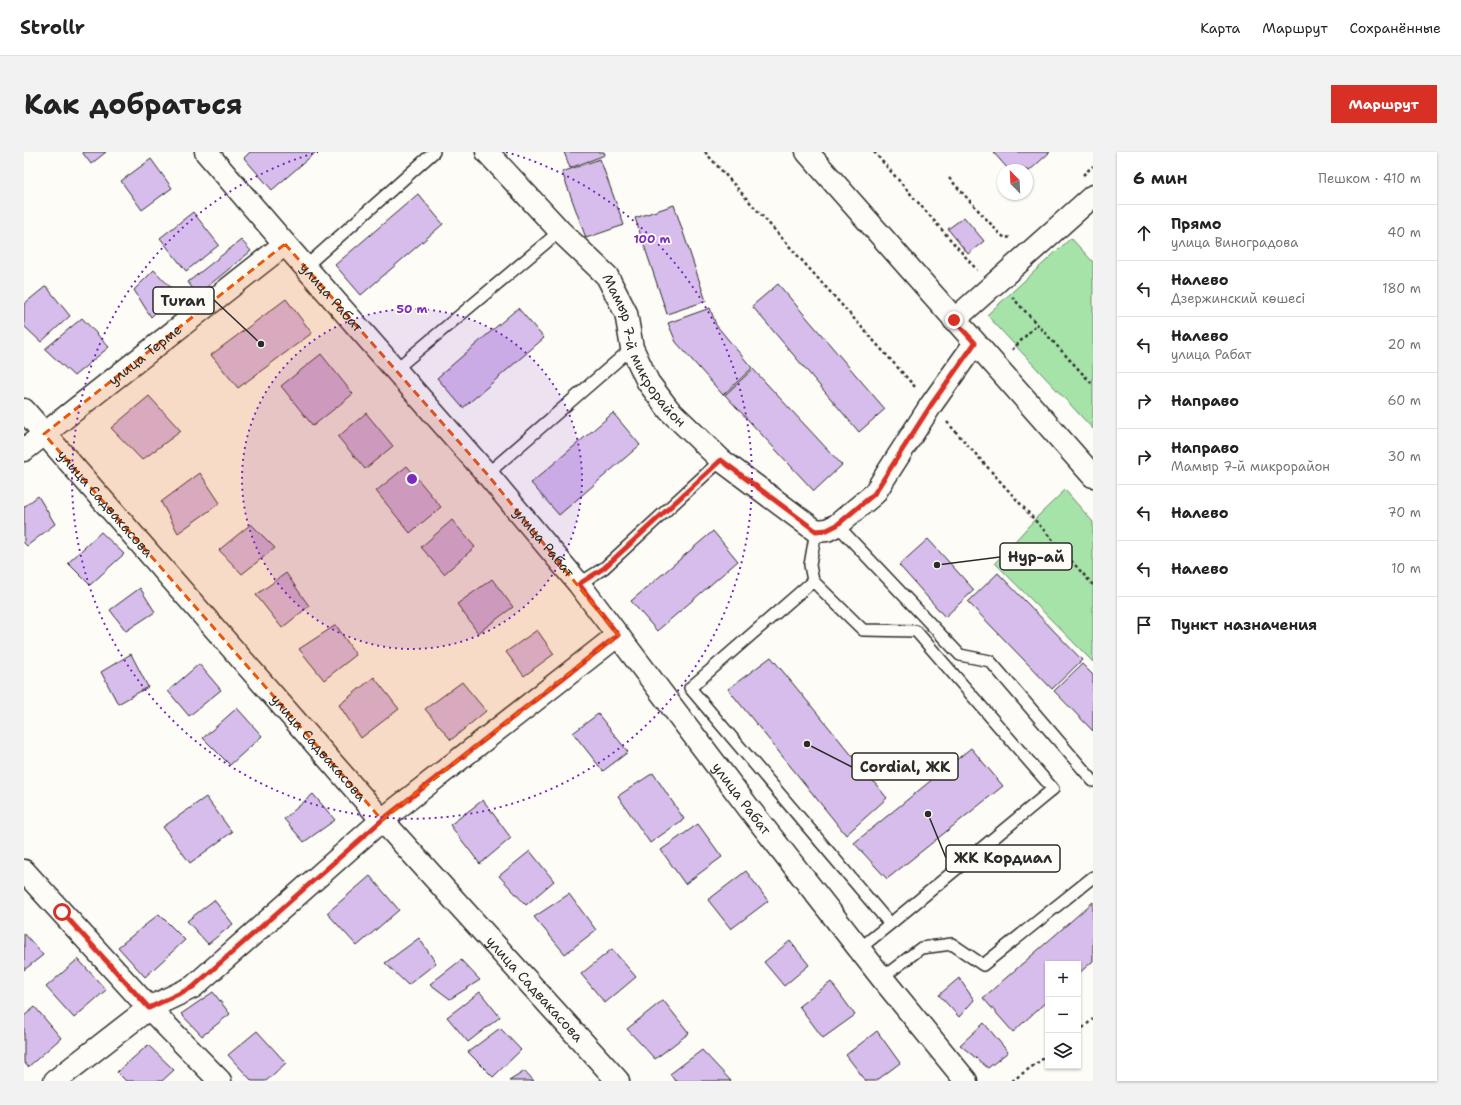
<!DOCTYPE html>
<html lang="ru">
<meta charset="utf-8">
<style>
body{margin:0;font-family:"Shantell Sans",sans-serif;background:#f2f2f2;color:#222}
.controls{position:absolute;right:12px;bottom:12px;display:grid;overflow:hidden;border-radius:0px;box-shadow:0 1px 3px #0004}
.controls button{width:36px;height:36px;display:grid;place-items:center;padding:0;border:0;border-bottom:1px solid #e0e0e0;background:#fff;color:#222;font:20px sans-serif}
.compass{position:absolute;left:973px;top:12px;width:36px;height:36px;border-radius:50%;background:#fff;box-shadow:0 1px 3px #0004;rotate:336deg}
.stop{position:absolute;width:12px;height:12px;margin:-9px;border:3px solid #d93025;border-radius:50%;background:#fff}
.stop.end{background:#d93025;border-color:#fff;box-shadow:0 1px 4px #0008}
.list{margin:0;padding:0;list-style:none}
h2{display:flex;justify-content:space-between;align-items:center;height:52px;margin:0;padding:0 16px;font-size:17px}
h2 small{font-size:13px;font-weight:400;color:#767676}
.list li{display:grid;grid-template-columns:26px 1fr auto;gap:12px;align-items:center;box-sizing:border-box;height:56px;padding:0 16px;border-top:1px solid #e0e0e0}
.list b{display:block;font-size:15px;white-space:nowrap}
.list p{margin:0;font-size:13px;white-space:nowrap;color:#767676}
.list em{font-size:13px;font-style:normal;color:#767676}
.icon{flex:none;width:22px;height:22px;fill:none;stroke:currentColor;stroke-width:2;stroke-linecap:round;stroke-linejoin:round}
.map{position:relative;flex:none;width:1069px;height:929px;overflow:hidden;border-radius:0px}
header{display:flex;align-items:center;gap:24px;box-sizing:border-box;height:56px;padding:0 20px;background:#fff;border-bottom:1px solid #e0e0e0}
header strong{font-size:19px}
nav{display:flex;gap:22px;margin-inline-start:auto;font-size:14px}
.intro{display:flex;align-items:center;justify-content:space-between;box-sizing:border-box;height:96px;padding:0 24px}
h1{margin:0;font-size:28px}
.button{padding:10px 18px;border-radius:0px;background:#d93025;color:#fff;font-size:14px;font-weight:700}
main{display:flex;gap:24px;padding:0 24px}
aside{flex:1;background:#fff;border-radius:0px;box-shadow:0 1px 3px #0004}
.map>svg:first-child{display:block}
.green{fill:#a6e3a9;stroke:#68876a}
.building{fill:#d6bdeb;stroke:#2b2b2b}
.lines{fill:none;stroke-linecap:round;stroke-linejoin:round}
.service-casing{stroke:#2b2b2b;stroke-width:14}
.minor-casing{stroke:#2b2b2b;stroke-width:25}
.secondary-casing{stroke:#2b2b2b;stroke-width:25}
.path{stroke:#2b2b2b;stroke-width:2.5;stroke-dasharray:3 3;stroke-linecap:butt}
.service{stroke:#fdfcf7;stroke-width:11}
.minor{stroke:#fdfcf7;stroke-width:22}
.secondary{stroke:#fdfcf7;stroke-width:22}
.route{stroke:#d93025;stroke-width:5}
.marked{fill:#e8590c;fill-opacity:0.2;stroke:#e8590c;stroke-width:3;stroke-dasharray:8 5;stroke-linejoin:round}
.ring{fill:none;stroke:#7b2cbf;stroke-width:2;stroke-dasharray:2 4}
.labels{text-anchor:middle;stroke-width:3.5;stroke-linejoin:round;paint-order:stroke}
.street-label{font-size:14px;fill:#2b2b2b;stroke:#fdfcf7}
.centre{fill:#7b2cbf;stroke:#fdfcf7;stroke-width:2}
.ring-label{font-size:12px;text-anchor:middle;font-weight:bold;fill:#7b2cbf;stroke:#fdfcf7;stroke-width:3.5;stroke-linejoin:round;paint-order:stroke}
.leader{fill:none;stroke:#2b2b2b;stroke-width:1.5}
.callout-dot{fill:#2b2b2b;stroke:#fdfcf7;stroke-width:1.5}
.callout{fill:#fdfcf7;stroke:#2b2b2b;stroke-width:1.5}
.callout-label{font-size:15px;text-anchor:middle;font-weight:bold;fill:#2b2b2b}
</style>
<header>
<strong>Strollr</strong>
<nav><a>Карта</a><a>Маршрут</a><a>Сохранённые</a></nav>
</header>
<div class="intro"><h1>Как добраться</h1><a class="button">Маршрут</a></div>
<main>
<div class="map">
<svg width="1069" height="929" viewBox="0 0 1069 929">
<rect width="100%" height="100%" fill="#fdfcf7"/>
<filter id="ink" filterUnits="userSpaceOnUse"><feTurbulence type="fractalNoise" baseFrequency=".025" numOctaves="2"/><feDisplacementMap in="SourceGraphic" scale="8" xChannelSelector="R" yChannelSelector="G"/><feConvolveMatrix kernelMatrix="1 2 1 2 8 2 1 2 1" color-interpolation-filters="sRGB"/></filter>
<g filter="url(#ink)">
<path class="green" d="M 1047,86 L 1069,110 L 1069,277 L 963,163 Z
M 1041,338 L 1069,370 L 1069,510 L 971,411 L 1013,365 Z"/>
<path class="building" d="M 58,0 L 82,0 L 67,12 Z
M 226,0 L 292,0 L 248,38 L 220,6 Z
M 540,0 L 580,0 L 581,3 L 546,16 Z
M 969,0 L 1026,0 L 1003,21 L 1003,18 L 985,18 Z
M 127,7 L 148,36 L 118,58 L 97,29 Z
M 576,7 L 600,73 L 562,86 L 538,20 Z
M 394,42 L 419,72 L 337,143 L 311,113 Z
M 650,53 L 682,149 L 643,162 L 611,66 Z
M 169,60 L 195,93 L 162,119 L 136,86 Z
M 940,65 L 960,89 L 944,102 L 924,77 Z
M 217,88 L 227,99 L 173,143 L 164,130 Z
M 130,118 L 152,141 L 127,165 L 110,138 Z
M 754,132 L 861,257 L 835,280 L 728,154 Z
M 22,134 L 46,164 L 17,190 L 0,174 L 0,152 Z
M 262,147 L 288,181 L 214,236 L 187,203 Z
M 494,156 L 520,186 L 439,256 L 413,226 Z
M 686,156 L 692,173 L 728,216 L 699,243 L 652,190 L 644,171 Z
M 58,166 L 85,195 L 50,224 L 21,197 Z
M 297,202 L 329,242 L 289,274 L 257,234 Z
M 729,217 L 818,313 L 790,339 L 701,243 Z
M 125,244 L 157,279 L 118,308 L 87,276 Z
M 342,261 L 369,294 L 341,317 L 314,285 Z
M 589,261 L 616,293 L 535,363 L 507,331 Z
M 383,314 L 417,355 L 386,381 L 352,339 Z
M 176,321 L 196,351 L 154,381 L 137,350 Z
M 14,344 L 31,372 L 3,394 L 0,391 L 0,355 Z
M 428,368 L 451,395 L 420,422 L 397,395 Z
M 227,372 L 251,396 L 218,422 L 195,398 Z
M 689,379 L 714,409 L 633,479 L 607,449 Z
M 77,380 L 100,402 L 66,433 L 44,411 Z
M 904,387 L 950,438 L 921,465 L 875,413 Z
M 262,421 L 285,454 L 258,476 L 232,443 Z
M 974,421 L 1058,508 L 1028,537 L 944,450 Z
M 468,427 L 489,455 L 454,481 L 433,452 Z
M 116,436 L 131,460 L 102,479 L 86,458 Z
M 312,473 L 332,503 L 300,528 L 275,497 Z
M 513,478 L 530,502 L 500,524 L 482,500 Z
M 107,502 L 124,535 L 94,552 L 77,520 Z
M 747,505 L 863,646 L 822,683 L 704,537 Z
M 175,512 L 197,538 L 165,564 L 144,539 Z
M 1058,512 L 1069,523 L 1069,579 L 1030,539 Z
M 350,525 L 375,557 L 337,586 L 315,553 Z
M 438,530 L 462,559 L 427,588 L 401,557 Z
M 213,556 L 238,584 L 206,613 L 179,586 Z
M 574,562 L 604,600 L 579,619 L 549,581 Z
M 947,596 L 979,634 L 863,727 L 830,691 Z
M 629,621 L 660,667 L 626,691 L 594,644 Z
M 289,642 L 311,668 L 280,690 L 260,667 Z
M 182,645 L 208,680 L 166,711 L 139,675 Z
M 459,648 L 487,686 L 456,712 L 426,673 Z
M 674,672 L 698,705 L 661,732 L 637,698 Z
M 506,699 L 530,729 L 502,753 L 475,724 Z
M 722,719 L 744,749 L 707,777 L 684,748 Z
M 346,724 L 375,758 L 333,794 L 303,761 Z
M 545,742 L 572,778 L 541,802 L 510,765 Z
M 190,748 L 209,772 L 184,792 L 163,769 Z
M 1069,750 L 1069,809 L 1054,822 L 1054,812 L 1024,812 L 1024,848 L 989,880 L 959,846 Z
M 135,762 L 161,788 L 121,825 L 94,795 Z
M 0,781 L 19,803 L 0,818 Z
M 395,786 L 412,811 L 384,833 L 361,811 Z
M 766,789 L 785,813 L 760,834 L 740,810 Z
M 588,797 L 612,825 L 581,851 L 557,822 Z
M 54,807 L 82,838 L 50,866 L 22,835 Z
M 437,808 L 456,828 L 426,847 L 406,832 Z
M 935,826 L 950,848 L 935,865 L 915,843 Z
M 807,830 L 831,863 L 799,886 L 775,854 Z
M 189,840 L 206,862 L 178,884 L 157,862 Z
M 456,840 L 476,865 L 444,890 L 423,865 Z
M 639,848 L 665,881 L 631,907 L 603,877 Z
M 11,855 L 37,886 L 4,915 L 0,910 L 0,864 Z
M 960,871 L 984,900 L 964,916 L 936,893 Z
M 476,876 L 497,898 L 469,925 L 444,900 Z
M 233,879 L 262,911 L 242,929 L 228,929 L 204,903 Z
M 853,879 L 876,911 L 852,929 L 842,929 L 822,903 Z
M 124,893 L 150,918 L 138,929 L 102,929 L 93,920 Z
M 678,898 L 707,929 L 651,929 L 646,922 Z
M 501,919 L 510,929 L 485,929 Z"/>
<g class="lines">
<g class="service-casing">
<path id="service" d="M 281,115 L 410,0
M 372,217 L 536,79
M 463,322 L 608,196
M 813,373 L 936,503 L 966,509 L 1069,629
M 789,429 L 666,536 L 866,772 L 1029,637 L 892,479 L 839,478 L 789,429 L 786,413 L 792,379
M 555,432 L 580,416 L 697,308
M 835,797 L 866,772
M 858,826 L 897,796 L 928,792 L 959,813 L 1069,725"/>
</g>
<g class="minor-casing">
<g id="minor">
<path id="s1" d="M 182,0 L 261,92 L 463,322 L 555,432 L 727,659 L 858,826 L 942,929"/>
<path id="s2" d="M 463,0 L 536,79 L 583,124 L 602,161 L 608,196 L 624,230 L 645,258 L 697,308 L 792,379 L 803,378 L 813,373 L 850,342 L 907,253 L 951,191"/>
<path d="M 930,168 L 1069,44"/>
<path id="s3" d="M 0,258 L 358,668 L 594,929"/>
<path id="s4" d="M 0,298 L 261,92"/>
<path d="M 0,719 L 125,856 L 196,929"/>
<path d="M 31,929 L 125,856 L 169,835 L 358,668 L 594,483"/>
</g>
</g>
<g class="secondary-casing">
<path id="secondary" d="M 783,0 L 1069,324"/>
</g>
<path class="path" d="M 681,0 L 892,236
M 850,0 L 953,118
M 1059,23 L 1069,14
M 925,26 L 975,81 L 981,86 L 987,85
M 988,145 L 1069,233
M 988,198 L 1013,172
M 923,270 L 1069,433
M 1054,880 L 1069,867
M 988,929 L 1024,903"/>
<use href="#service" class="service"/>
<use href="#minor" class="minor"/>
<use href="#secondary" class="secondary"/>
</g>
</g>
<g class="lines" filter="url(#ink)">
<path class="route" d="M 38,760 L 125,856 L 169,835 L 358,668 L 594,483 L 555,432 L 580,416 L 697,308 L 792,379 L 803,378 L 813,373 L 850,342 L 907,253 L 951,191 L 930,168"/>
</g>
<path class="marked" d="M 261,92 L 463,322 L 594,483 L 358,668 L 20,282 Z"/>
<circle cx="388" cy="327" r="170" fill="#7b2cbf" fill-opacity=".12"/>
<g class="ring">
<circle cx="388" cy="327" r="170"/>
<path d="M482 0A340 340 0 1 1 294 0"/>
</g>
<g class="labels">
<g class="street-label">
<text dy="5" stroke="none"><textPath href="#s1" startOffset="192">улица Рабат</textPath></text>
<text dy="5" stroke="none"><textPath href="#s2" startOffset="257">Мамыр 7-й микрорайон</textPath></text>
<text dy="5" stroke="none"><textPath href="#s4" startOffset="154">улица Терме</textPath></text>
<text dy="5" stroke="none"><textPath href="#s3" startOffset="124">улица Садвакасова</textPath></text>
<text dy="5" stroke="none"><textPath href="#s1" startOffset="516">улица Рабат</textPath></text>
<text dy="5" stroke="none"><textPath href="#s3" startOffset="448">улица Садвакасова</textPath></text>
<text dy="5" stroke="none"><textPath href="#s1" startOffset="840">улица Рабат</textPath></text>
<text dy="5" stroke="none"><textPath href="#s3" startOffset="772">улица Садвакасова</textPath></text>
</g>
</g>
<circle cx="388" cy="327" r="6" class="centre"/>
<g class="ring-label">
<text x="628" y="91">100 m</text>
<text x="388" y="161">50 m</text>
</g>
<path class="leader" d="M237 192L190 148M913 413L976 405M783 592L828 615M904 662L922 706"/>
<g class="callout-dot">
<circle cx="237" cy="192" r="4"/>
<circle cx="913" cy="413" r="4"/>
<circle cx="783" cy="592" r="4"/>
<circle cx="904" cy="662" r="4"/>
</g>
<g class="callout">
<rect x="129" y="135" width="61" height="27" rx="4"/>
<rect x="976" y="391" width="72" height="27" rx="4"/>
<rect x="828" y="601" width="106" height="27" rx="4"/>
<rect x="922" y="693" width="114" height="27" rx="4"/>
</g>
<g class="callout-label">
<text x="159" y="154">Turan</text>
<text x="1012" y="410">Нур-ай</text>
<text x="881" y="620">Cordial, ЖК</text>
<text x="979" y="711">ЖК Кордиал</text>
</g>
</svg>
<div class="controls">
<button>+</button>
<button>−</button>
<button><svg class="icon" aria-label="layers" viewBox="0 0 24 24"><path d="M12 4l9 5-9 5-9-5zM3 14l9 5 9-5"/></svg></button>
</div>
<svg class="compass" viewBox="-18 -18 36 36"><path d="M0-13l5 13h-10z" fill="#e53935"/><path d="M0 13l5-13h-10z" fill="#767676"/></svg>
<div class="stop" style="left:38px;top:760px"></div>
<div class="stop end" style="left:930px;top:168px"></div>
</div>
<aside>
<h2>6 мин<small>Пешком · 410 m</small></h2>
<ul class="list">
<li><svg class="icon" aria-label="ahead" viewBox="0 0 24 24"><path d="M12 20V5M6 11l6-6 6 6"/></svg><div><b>Прямо</b><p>улица Виноградова</p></div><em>40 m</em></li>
<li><svg class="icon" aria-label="left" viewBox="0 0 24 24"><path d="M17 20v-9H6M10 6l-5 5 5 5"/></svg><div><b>Налево</b><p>Дзержинский көшесі</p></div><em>180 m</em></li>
<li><svg class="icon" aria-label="left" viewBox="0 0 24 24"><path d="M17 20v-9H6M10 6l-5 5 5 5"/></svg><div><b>Налево</b><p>улица Рабат</p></div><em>20 m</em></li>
<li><svg class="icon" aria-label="right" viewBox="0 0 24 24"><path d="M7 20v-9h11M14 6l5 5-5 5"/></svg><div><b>Направо</b></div><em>60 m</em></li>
<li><svg class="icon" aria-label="right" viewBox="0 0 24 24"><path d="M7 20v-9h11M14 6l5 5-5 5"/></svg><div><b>Направо</b><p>Мамыр 7-й микрорайон</p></div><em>30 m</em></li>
<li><svg class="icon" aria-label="left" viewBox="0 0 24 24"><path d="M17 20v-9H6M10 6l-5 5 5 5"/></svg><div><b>Налево</b></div><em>70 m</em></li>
<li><svg class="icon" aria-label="left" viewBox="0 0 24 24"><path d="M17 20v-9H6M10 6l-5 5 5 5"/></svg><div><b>Налево</b></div><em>10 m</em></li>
<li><svg class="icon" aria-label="arrive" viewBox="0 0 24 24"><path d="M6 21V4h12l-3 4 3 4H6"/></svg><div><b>Пункт назначения</b></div></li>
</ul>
</aside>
</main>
